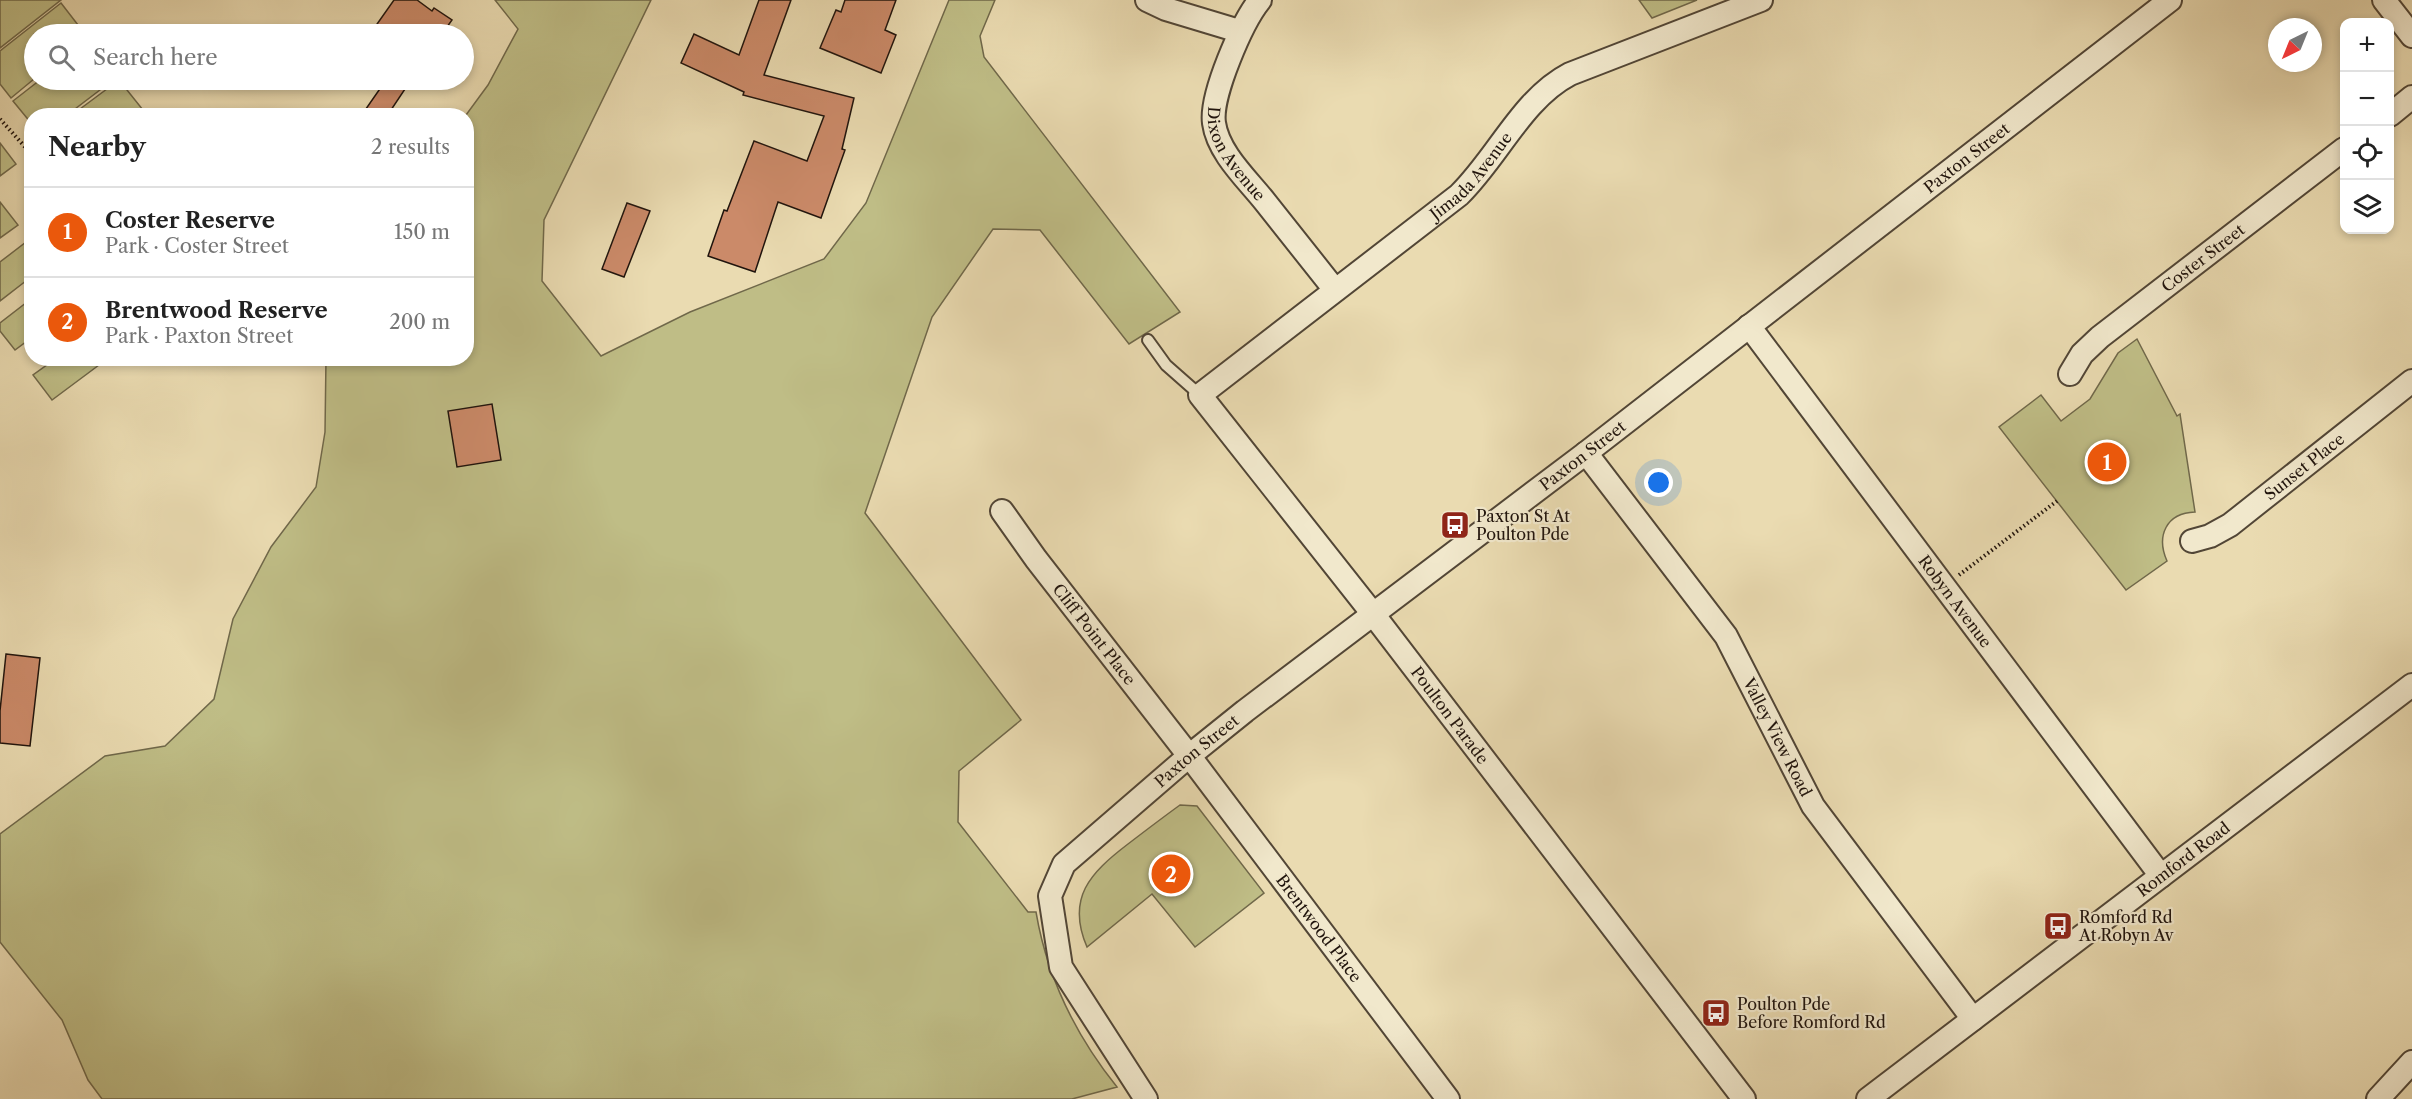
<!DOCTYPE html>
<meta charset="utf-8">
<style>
body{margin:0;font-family:"Libre Caslon Text",serif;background:#f2f2f2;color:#222}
.controls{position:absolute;right:18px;top:18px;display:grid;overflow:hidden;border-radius:12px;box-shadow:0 3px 9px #0003}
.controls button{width:54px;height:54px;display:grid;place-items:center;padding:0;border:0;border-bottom:2px solid #e0e0e0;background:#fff;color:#222;font:30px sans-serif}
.compass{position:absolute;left:2268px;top:18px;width:54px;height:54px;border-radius:50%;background:#fff;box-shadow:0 3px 9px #0003;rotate:223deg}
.you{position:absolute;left:1659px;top:483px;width:21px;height:21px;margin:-15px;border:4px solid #fff;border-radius:50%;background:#1a73e8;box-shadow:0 0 0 9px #1a73e833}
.badge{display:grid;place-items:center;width:39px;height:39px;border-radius:50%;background:#ea580c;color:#fff;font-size:20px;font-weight:700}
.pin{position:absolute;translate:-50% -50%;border:3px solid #fff;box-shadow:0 2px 6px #0006}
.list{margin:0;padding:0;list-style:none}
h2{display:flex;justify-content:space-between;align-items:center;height:78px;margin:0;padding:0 24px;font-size:26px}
h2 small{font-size:20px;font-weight:400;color:#767676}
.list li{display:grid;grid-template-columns:39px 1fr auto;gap:18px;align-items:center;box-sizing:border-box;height:90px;padding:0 24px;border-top:2px solid #e0e0e0}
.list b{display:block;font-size:22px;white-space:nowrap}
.list p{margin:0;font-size:20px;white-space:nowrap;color:#767676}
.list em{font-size:20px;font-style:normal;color:#767676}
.icon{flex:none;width:33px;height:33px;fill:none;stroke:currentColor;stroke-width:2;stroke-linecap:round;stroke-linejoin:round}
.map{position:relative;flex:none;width:2412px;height:1099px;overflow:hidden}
.search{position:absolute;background:#fff;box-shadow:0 3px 9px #0003;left:24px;top:24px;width:450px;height:66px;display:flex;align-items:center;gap:15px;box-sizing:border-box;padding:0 21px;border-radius:33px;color:#767676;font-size:22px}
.panel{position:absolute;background:#fff;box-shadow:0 3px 9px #0003;left:24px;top:108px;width:450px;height:258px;border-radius:24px}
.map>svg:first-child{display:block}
.green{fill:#bfbd86;stroke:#70684a;stroke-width:1.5}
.building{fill:#cb8a69;stroke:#20140d;stroke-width:1.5}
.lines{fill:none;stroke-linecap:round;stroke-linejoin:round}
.lane-casing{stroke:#524636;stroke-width:14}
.street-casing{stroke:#524636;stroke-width:26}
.path{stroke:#20140d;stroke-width:4;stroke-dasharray:1.5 3;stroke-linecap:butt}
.lane{stroke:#f1e8cc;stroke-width:10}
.street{stroke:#f1e8cc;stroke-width:22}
.labels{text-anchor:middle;stroke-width:4.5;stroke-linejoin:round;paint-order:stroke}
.street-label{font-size:16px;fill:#20140d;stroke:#f1e8cc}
.poi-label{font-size:16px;fill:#20140d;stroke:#f1e8cc;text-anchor:start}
</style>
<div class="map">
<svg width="2412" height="1099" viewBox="0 0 2412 1099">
<rect width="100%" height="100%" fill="#eadbb1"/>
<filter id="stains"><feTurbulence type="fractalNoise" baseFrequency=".00333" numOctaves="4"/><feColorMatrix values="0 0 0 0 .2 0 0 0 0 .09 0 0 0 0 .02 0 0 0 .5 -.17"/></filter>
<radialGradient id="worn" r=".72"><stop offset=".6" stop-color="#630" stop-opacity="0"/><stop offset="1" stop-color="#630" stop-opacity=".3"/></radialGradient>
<path class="green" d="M 0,0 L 61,0 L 0,48 Z
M 495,0 L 651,0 L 544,220 L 542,281 L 601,356 L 690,312 L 824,259 L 866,203 L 949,0 L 995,0 L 980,36 L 984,57 L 1180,312 L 1129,344 L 1040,230 L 993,229 L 932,317 L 865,513 L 1021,720 L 959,771 L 958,822 L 1028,912 L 1036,912 C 1047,977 1076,1036 1117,1087 L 1072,1099 L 102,1099 L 88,1080 L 62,1020 L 0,942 L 0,834 L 105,756 L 165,746 L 214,699 L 233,619 L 271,547 L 316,487 L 325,432 L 326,359 L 466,358 L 466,115 L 488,85 L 518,29 Z
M 1639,0 L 1697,0 L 1652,18 Z
M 61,3 L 85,34 L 34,34 L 34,79 L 11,98 L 0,84 L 0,51 Z
M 40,80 L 113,80 L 67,115 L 32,116 L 31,123 L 13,101 Z
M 119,80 L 147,115 L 72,115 Z
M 0,143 L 16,164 L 0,176 Z
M 0,202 L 18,225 L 0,238 Z
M 30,239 L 31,277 L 0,301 L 0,262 Z
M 31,299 L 31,338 L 15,350 L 0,331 L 0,323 Z
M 2137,339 L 2177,416 L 2180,414 L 2195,512 C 2166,513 2156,536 2167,561 L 2126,590 L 1999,427 L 2041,395 L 2061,421 L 2090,399 L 2118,353 Z
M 55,359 L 55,358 L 107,359 L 52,400 L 33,375 Z
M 1180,805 L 1197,806 L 1264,893 L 1195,947 L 1152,894 L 1087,947 C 1066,898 1090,873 1128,844 C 1145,831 1162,818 1180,805 Z"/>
<path class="building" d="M 394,0 L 417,0 L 432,11 L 434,8 L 452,20 L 442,34 L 370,34 Z
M 759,0 L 791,0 L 764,75 L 854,98 L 842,149 L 845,150 L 821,218 L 778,202 L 755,272 L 708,256 L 724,210 L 727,211 L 754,141 L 807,161 L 824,116 L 743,95 L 744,92 L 681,63 L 694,34 L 739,55 Z
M 845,0 L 896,0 L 885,30 L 896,35 L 881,73 L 820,48 L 836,10 L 841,12 Z
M 386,80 L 411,80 L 387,116 L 361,116 Z
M 627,203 L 650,211 L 624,277 L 602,269 Z
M 492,404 L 501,460 L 457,467 L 448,411 Z
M 6,654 L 40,658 L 30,746 L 0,743 L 0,711 Z"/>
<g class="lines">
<g class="lane-casing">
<path id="lane" d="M 1148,340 L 1166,365 L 1200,395"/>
</g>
<g class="street-casing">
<g id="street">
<path d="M 1147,0 L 1166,9 L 1239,31"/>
<path id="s1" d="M 1260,0 C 1242,22 1210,96 1214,123 C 1218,153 1248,180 1266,203 C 1289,232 1312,261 1335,290"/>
<path d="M 2384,0 L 2412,36"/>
<path d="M 2390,115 L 2412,97"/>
<path id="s2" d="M 1749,326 L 2161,876"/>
<path id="s3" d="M 2070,374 L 2082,354 L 2100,337 L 2344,149"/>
<path id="s4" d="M 1586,453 L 1726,636 L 1813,806 L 1973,1019"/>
<path id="s5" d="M 1002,511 L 1036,559 L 1197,766 L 1448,1099"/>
<path id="s6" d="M 2192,541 L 2210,536 L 2230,525 L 2412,381"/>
<path id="s7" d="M 1146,1099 L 1061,967 L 1050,896 L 1064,864 L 1189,756 L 1245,711 L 1586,453 L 2170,0"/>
<path id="s8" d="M 1744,1099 L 1373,614 L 1200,395 L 1459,195 C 1498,157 1522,99 1570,74 L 1761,0"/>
<path id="s9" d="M 1868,1099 L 2412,685"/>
<path d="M 2378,1099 L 2412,1062"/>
</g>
</g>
<path class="path" d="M 0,119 L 26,148 L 32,165
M 1959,575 L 2057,501"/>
<use href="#lane" class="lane"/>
<use href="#street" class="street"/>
</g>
<defs>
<g id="bus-square" transform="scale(1.5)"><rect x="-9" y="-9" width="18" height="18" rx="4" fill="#8f2418" stroke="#f1e8cc"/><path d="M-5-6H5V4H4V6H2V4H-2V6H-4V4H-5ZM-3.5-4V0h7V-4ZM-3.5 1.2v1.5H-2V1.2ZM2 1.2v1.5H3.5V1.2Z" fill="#fff"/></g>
</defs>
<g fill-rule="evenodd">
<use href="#bus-square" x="1455" y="525"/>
<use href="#bus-square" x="2058" y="926"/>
<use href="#bus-square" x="1716" y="1013"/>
</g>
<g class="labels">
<g class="street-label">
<text dy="6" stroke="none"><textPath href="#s1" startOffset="170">Dixon Avenue</textPath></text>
<text dy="6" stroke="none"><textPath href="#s7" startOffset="1410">Paxton Street</textPath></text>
<text dy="6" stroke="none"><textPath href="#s8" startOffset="1239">Jimada Avenue</textPath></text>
<text dy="6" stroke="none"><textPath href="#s3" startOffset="178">Coster Street</textPath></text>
<text dy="6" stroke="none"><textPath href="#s7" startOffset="924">Paxton Street</textPath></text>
<text dy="6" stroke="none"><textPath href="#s6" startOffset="136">Sunset Place</textPath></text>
<text dy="6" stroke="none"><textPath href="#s2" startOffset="344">Robyn Avenue</textPath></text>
<text dy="6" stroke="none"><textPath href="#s5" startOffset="154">Cliff Point Place</textPath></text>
<text transform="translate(1450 715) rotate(53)" y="6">Poulton Parade</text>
<text dy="6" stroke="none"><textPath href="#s4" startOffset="344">Valley View Road</textPath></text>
<text dy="6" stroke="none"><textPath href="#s7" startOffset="438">Paxton Street</textPath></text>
<text dy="6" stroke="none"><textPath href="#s9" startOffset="396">Romford Road</textPath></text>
<text dy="6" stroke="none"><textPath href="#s5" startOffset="524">Brentwood Place</textPath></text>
</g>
<g class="poi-label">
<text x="1476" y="522">Paxton St At<tspan x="1476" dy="18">Poulton Pde</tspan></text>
<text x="2079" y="923">Romford Rd<tspan x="2079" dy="18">At Robyn Av</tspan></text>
<text x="1737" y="1010">Poulton Pde<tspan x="1737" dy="18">Before Romford Rd</tspan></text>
</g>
</g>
<rect width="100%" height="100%" filter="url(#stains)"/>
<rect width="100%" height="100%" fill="url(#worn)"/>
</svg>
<div class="controls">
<button>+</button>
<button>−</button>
<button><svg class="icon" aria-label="locate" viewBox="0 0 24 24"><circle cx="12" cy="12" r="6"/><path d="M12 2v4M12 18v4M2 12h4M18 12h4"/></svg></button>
<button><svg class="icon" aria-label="layers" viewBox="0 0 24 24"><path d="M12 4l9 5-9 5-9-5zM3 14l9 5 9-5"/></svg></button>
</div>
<svg class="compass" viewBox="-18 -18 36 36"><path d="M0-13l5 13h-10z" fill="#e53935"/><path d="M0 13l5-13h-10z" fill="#767676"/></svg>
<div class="you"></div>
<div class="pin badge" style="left:2107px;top:462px">1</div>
<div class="pin badge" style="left:1171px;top:874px">2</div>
<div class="search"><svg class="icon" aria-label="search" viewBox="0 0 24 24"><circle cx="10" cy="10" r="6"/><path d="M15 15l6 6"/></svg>Search here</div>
<section class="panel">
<h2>Nearby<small>2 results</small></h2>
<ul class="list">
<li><span class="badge">1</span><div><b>Coster Reserve</b><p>Park · Coster Street</p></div><em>150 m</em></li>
<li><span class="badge">2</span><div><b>Brentwood Reserve</b><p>Park · Paxton Street</p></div><em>200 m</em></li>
</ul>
</section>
</div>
